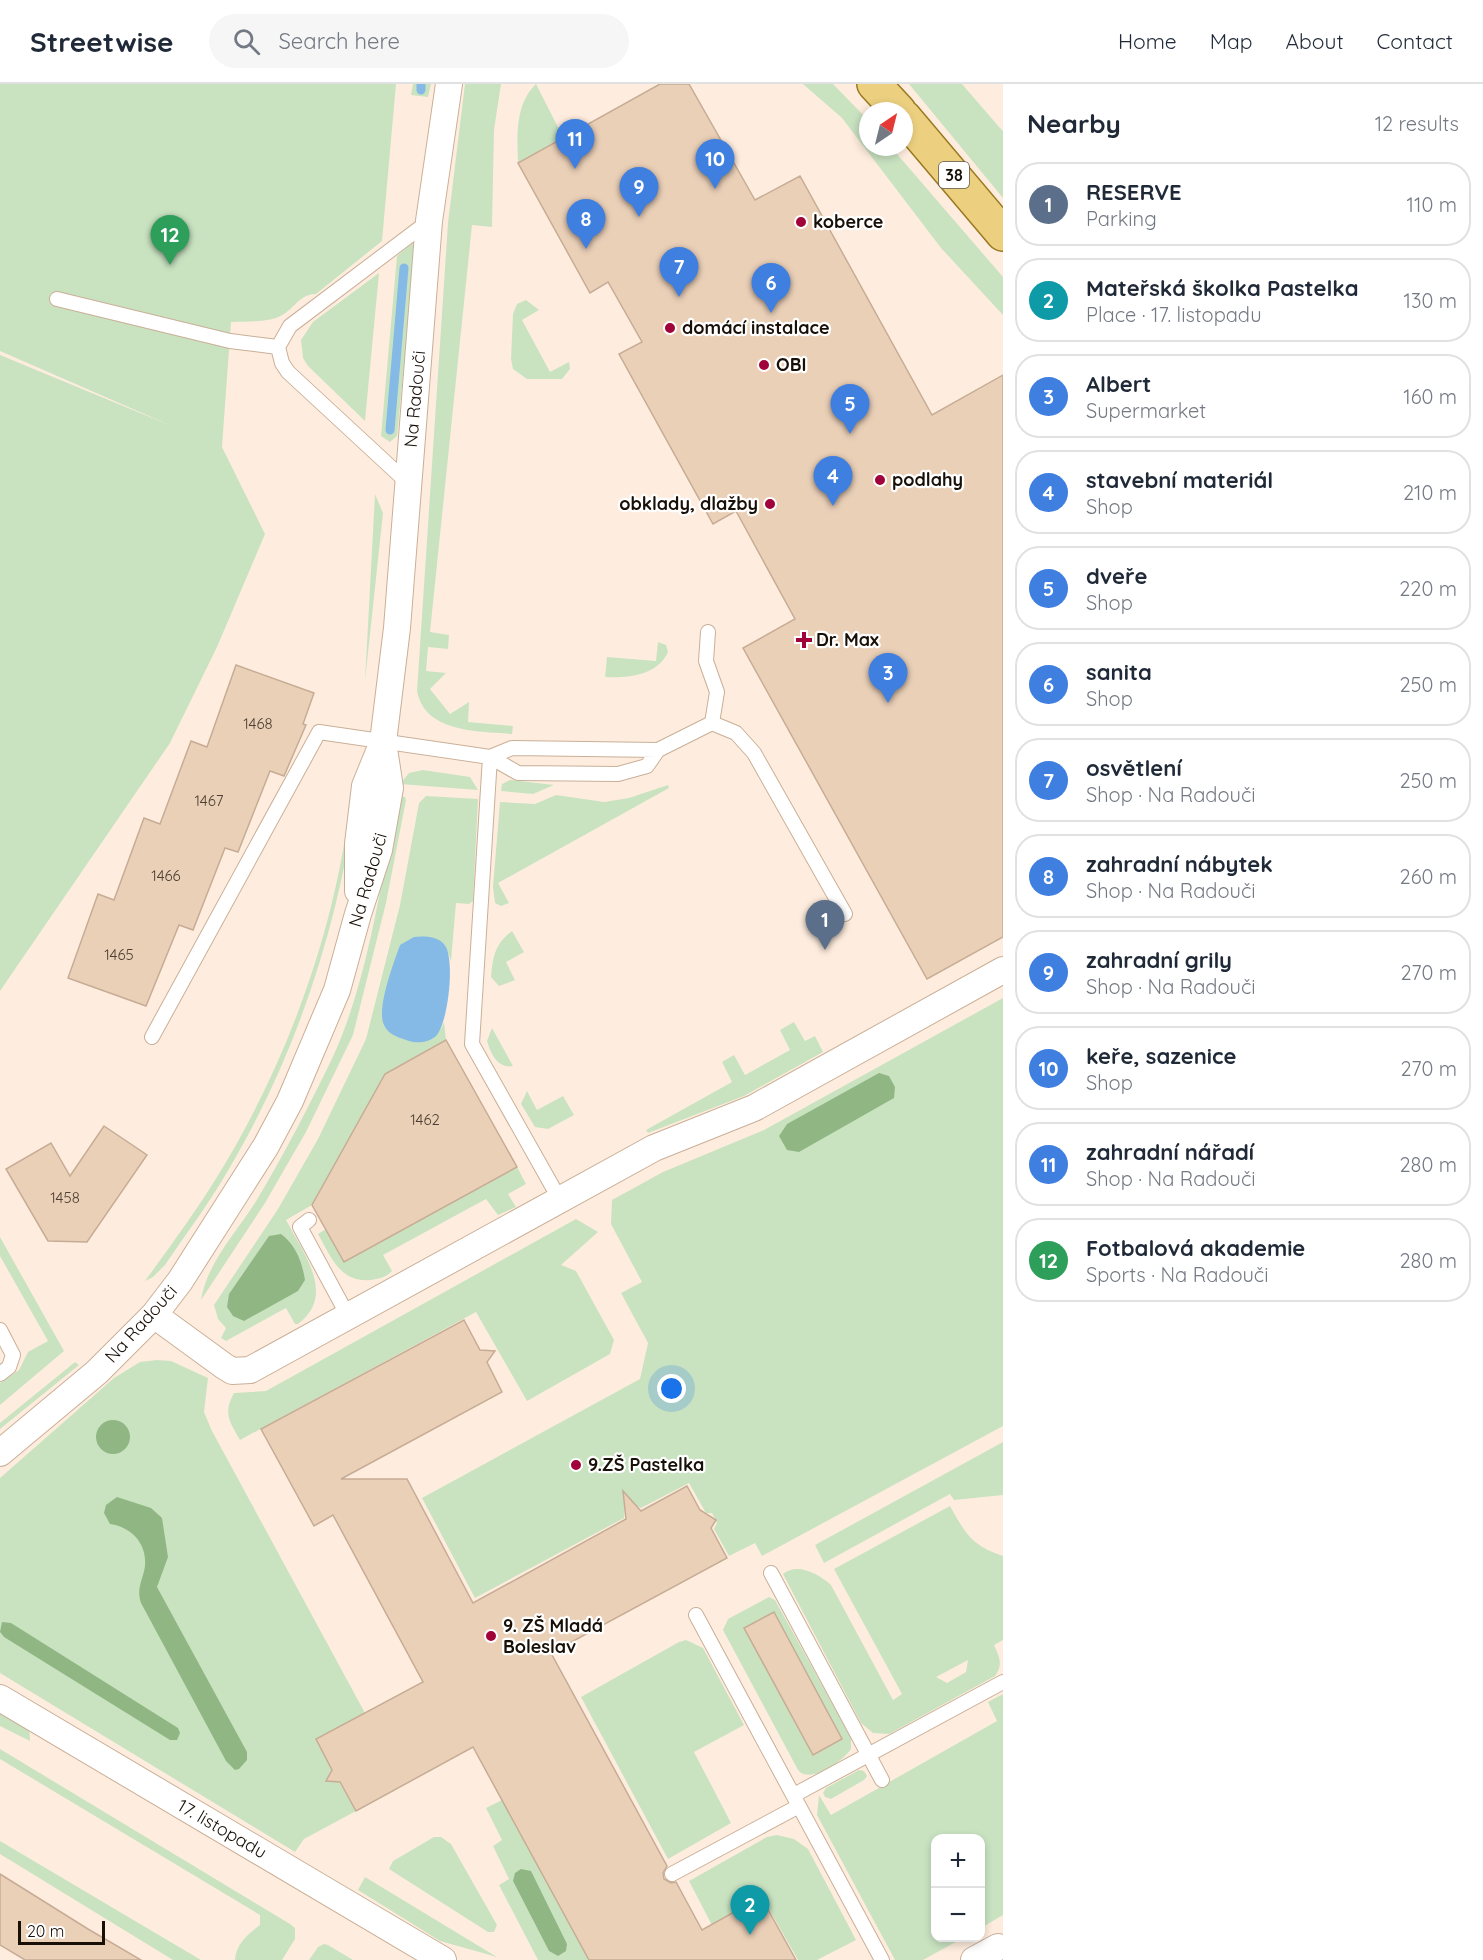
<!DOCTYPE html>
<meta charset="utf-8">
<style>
body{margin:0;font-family:Quicksand,sans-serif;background:#f6f6f7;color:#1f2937}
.controls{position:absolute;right:18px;bottom:18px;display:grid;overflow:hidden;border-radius:12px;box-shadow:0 3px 9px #0003}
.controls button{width:54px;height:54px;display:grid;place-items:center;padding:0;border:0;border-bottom:2px solid #e0e1e3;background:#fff;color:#1f2937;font:30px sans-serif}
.compass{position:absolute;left:859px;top:18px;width:54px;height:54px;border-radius:50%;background:#fff;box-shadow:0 3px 9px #0003;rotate:35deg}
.scale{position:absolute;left:18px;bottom:15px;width:87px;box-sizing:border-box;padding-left:6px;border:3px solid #180f07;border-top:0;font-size:16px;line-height:21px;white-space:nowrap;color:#180f07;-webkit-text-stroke:4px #fff;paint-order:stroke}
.you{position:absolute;left:672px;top:1305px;width:21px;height:21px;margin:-15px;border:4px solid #fff;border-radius:50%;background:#1a73e8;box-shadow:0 0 0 9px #1a73e833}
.badge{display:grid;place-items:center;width:39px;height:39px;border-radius:50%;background:#ea580c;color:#fff;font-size:20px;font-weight:700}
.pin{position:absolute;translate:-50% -50px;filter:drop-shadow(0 2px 3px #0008)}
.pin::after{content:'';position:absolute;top:32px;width:21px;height:18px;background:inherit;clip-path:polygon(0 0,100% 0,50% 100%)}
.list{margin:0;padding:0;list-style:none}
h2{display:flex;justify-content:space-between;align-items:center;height:78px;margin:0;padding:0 24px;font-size:26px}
h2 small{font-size:20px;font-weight:400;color:#747a83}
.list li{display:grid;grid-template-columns:39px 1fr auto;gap:18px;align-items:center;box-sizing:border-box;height:84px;margin:0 12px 12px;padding:0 12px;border:2px solid #e0e1e3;border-radius:24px}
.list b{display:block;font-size:22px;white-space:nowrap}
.list p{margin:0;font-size:20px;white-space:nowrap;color:#747a83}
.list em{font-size:20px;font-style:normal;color:#747a83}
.icon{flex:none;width:33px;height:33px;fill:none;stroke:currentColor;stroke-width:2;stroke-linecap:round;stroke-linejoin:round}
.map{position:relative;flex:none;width:1003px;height:1876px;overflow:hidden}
header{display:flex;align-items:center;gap:36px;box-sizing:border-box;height:84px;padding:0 30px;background:#fff;border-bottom:2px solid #e0e1e3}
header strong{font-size:28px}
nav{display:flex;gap:33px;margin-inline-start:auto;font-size:21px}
.search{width:420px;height:54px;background:#f6f6f7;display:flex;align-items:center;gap:15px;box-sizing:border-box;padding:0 21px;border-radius:33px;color:#747a83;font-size:22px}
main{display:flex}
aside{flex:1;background:#fff}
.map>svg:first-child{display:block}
.green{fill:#c9e3c1;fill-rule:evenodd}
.forest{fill:#90b783}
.water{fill:#85bae6}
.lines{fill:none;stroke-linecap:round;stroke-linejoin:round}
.stream{stroke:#85bae6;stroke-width:9}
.building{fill:#ebd0b8;stroke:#c7ac95;stroke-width:1.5}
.service-casing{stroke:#caaf97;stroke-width:16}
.minor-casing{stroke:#caaf97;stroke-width:28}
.primary-casing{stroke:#99781f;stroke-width:36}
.service{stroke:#fff;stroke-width:14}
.minor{stroke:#fff;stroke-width:26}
.primary{stroke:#ecd080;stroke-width:33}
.poi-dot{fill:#a10239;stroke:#fff;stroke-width:2}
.labels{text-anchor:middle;stroke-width:4.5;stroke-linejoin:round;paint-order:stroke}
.number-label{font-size:15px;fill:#4d3f33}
.shield{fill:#fff;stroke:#5d5751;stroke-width:1.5}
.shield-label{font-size:16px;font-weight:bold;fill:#180f07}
.poi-label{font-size:18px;font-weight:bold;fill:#180f07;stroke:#fff;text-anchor:start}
.street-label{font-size:18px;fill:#180f07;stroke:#fff}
</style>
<header>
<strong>Streetwise</strong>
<div class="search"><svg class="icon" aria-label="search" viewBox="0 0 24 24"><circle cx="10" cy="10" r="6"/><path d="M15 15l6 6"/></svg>Search here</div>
<nav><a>Home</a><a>Map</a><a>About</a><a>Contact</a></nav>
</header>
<main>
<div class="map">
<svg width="1003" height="1876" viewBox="0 0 1003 1876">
<rect width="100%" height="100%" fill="#feedde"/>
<path class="green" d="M 0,0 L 396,0 L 382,157 L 316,210 C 301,210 296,222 284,230 C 271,239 247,237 231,238 L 222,363 L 265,450 L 217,563 L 170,659 L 0,907 L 0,271 L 174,343 L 0,267 Z
M 413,0 L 431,0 L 428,13 L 411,11 Z
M 465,0 L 501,0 L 494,46 L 492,143 L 472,141 L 430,548 L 449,551 L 448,565 L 428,563 L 426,587 L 446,589 L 430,605 L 450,630 L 469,618 L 468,638 L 513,642 L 512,650 C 478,647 425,649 417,607 L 448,139 Z
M 536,0 L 563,53 L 518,79 C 517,52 515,20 536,0 Z
M 803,0 L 833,0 L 868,36 L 868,63 L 891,63 L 1003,193 L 1003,231 L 941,164 L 842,34 Z
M 909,0 L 962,0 L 1000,44 L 1003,47 L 1003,114 Z
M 414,158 L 416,160 L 397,352 L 390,358 L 381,352 L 397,172 Z
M 379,189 L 365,337 L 308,282 L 303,274 L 301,256 L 313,238 Z
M 526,216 L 539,226 L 522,236 L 550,288 L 569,278 L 570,285 L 562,295 L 527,295 L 513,285 L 511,275 L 513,230 L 517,220 Z
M 375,410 L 383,429 L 365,597 Z
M 658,558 L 666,561 L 668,568 C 657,592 628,594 605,593 L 607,573 L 656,577 Z
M 423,686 L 470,693 L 478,706 L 400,700 L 409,689 Z
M 510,696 L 511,696 L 554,701 L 533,710 L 501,707 L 502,700 Z
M 668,701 L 669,704 L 498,799 L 509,819 L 501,822 L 495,819 L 493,803 L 500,718 L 535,720 L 556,711 L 604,718 L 629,714 Z
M 351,709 L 357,709 C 338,844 296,973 226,1090 C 208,1121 185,1151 165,1181 L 153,1193 L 145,1197 C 171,1161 197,1126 220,1088 C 288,977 338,839 351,709 Z
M 397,711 L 405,713 L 406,716 L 386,819 L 353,951 L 306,1048 L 265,1119 L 201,1216 C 207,1178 238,1147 258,1114 C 284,1070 307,1026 329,981 C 367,904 382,796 397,711 Z
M 426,712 L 478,715 L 473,817 L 469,820 L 456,819 L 451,877 L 445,861 L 440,857 L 400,861 L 382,924 L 412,958 C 429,958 437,954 444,938 L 446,956 L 385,990 L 312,1121 L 286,1136 C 303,1169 337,1211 298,1240 L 295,1240 L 286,1224 L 226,1257 L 221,1254 L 226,1244 L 218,1235 L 214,1221 L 278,1125 L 318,1055 L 366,955 L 400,821 L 419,719 Z
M 512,847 L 524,868 L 506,878 L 515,896 L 499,902 L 491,893 C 493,872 495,860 512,847 Z
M 1003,914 L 1003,1342 L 762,1472 L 755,1459 L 729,1472 L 714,1445 L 717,1439 L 712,1429 L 706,1429 L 689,1399 L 641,1424 L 633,1420 L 625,1425 L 624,1434 L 475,1514 L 422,1414 L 640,1295 L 648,1259 L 621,1209 L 642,1198 L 611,1140 L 612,1116 L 663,1088 L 764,1046 Z
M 794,938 L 805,957 L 815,952 L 823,968 L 744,1012 L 648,1049 L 646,1046 L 732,998 L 722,978 L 734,971 L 745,991 L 790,966 L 780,946 Z
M 492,944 L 513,982 C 498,985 491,970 487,957 Z
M 527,1007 L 537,1026 L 563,1012 L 574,1031 L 548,1045 L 535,1043 L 521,1020 Z
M 517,1083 L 526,1100 L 508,1110 L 516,1123 L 498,1131 L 486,1115 L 383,1171 L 392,1187 C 387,1193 378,1195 371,1196 C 340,1199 331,1173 318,1150 L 326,1145 L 344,1178 Z
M 576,1135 L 598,1148 L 561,1181 L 576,1187 L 614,1256 L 610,1270 L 527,1317 L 476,1228 L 240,1356 C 229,1337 223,1329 234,1309 L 266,1307 Z
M 0,1153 L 64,1267 L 0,1321 L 0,1299 L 19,1286 L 28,1268 L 48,1257 L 0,1172 Z
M 157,1276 L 171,1277 L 208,1294 L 204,1328 L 212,1347 L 365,1629 L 339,1698 L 356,1727 L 304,1755 L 295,1768 L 0,1589 L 0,1394 L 114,1294 L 140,1278 Z
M 75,1278 L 79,1281 L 0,1345 L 0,1339 Z
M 1003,1358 L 1003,1411 L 954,1416 L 950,1410 L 824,1479 L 815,1461 Z
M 950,1422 C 965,1449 972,1462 1003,1472 L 1003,1556 L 994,1561 C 1000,1574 1003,1581 995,1592 L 889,1650 L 873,1649 L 861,1639 L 783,1490 C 797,1478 819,1490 831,1501 L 893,1616 L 902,1610 L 834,1485 ZM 968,1576 L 966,1588 L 947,1599 L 936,1593 Z
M 769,1513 L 775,1516 L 851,1654 L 851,1665 C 843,1677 810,1701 798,1686 L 723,1546 L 728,1535 Z
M 686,1556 L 703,1564 L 744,1641 L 694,1668 L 731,1739 L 668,1775 L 581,1613 L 679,1558 Z
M 1003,1610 L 1003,1831 L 981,1844 L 980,1754 L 936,1754 L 936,1854 L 963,1854 L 923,1876 L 895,1876 L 817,1731 L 819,1711 L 831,1731 L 997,1637 L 988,1618 Z
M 0,1627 L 29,1641 L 30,1657 L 0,1642 Z
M 0,1665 L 290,1840 L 295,1844 L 295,1855 L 282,1876 L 235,1876 C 236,1860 248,1850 260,1841 L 260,1831 L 0,1675 Z
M 859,1686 L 864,1687 L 867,1692 L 864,1696 L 831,1715 L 825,1713 L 823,1709 L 826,1704 Z
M 502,1716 L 589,1876 L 538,1876 L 499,1801 L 509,1795 L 493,1762 L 502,1756 L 486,1724 Z
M 777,1751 L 794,1755 L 808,1765 L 856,1856 L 817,1876 L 798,1876 L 761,1811 L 734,1826 L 739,1834 L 715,1847 L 689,1797 L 767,1753 Z
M 434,1753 L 441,1753 L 451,1760 L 497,1841 L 494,1848 L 488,1848 L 389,1785 L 393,1777 Z
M 0,1757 L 201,1876 L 173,1876 L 0,1770 Z
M 365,1793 L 497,1873 L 440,1857 L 358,1806 Z
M 324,1860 L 328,1861 L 353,1876 L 309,1876 L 318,1863 Z"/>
<path class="forest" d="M 879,989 L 889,992 L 895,1003 L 894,1014 L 799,1068 L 787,1066 L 779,1052 L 787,1040 Z
M 281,1150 C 296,1161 302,1178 305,1196 L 298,1207 L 244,1237 L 233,1232 L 227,1223 L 229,1210 L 269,1152 Z
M96 1353a17 17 0 1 1 34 0a17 17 0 1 1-34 0Z
M 117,1413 L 151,1424 L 162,1434 L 168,1473 L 157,1503 L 247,1668 L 247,1676 L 239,1685 L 235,1686 L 226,1677 L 141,1519 C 136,1504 143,1496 145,1482 C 147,1459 131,1443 110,1440 L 104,1429 L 106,1421 Z
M 2,1538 L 11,1539 L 178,1644 L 180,1649 L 177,1656 L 170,1656 L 4,1553 L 0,1548 Z
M 521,1785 L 531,1787 L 567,1860 L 566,1867 L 558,1872 L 549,1867 L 513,1797 L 515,1789 Z"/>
<path class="water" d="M 414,853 C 423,852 437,852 444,860 C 456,873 448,940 436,952 C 428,959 416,960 406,956 C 397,953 388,950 384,941 C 376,925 394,878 400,861 Z"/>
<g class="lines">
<path class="stream" d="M 421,6 L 421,0
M 390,346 L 404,184"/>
</g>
<path class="building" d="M 660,0 L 689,0 L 755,116 L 800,92 L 932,331 L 1003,291 L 1003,853 L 927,895 L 743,564 L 795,535 L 736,427 L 713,440 L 619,270 L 642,258 L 608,198 L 590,209 L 518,79 Z
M 236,581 L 314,609 L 303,640 L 306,641 L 284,692 L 270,687 L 238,768 L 225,764 L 193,846 L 179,841 L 146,922 L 68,894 L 98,810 L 114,816 L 144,734 L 160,740 L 191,657 L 207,663 Z
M 446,956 L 517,1083 L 344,1178 L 312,1121 L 385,990 Z
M 104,1042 L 147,1071 L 87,1158 L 48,1157 L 6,1085 L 51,1059 L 70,1092 Z
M 464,1236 L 480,1266 L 495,1267 L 487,1278 L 502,1308 L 341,1395 L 407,1395 L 473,1519 L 626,1435 L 623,1407 L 641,1427 L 687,1402 L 700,1426 L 716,1436 L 711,1444 L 727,1474 L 551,1569 L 667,1782 L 663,1789 L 664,1795 L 671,1799 L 676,1798 L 702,1846 L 761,1813 L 796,1876 L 589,1876 L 473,1663 L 356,1727 L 340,1698 L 326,1697 L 332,1686 L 316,1655 L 423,1598 L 333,1431 L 314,1442 L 261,1345 Z
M 774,1528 L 842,1655 L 813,1671 L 744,1544 Z
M 0,1790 L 88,1845 L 141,1876 L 25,1876 L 0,1861 Z"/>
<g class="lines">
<g class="service-casing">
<path id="service" d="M 57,215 L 230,257 L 278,263 L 290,242 L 429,137
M 278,263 L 282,279 L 288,288 L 408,399
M 708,548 L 706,577 L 717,608 L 712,639
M 490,673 L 512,664 L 658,666 L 712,639 L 736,649 L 754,669 L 845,830
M 490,673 L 472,960 L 560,1116
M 152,953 L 319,648 L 490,673 L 518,689 L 618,690 L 647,682 L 658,666
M 309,1136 L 300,1143 L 348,1232
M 0,1246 L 13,1271 L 9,1283 L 0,1290
M 771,1489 L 882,1696
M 696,1531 L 882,1876
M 794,1711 L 1003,1598
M 672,1790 L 799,1722"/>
</g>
<g class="minor-casing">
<path id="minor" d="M 358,807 L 358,760 L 365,702 L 383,658
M 154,1231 L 224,1282 L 232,1287 L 250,1286 L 654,1064 L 754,1024 L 1003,886
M 0,1369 L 97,1288 L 154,1231 L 180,1197 L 266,1062 L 290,1017 L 337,906 L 358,830 L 379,766 L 390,704 L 383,658 L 397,544 L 429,137 L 449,0
M 0,1614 L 443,1876
M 974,1876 L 998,1863"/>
</g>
<g class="primary-casing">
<path id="primary" d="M 874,0 L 899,27
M 904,33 L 1003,150"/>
</g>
<use href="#service" class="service"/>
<use href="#minor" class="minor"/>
<use href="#primary" class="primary"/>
</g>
<g class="poi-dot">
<circle cx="801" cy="138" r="6"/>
<circle cx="670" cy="244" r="6"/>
<circle cx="764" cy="281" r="6"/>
<circle cx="880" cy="396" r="6"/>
<circle cx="770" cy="420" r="6"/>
<path d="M801 547h6v6h6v6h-6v6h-6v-6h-6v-6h6z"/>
<circle cx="576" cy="1381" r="6"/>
<circle cx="491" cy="1552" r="6"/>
</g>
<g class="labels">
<g class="number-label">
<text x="258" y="645">1468</text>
<text x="209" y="722">1467</text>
<text x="166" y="797">1466</text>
<text x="119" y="876">1465</text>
<text x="425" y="1041">1462</text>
<text x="65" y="1119">1458</text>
</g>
<rect class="shield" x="939" y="78" width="30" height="26" rx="4.5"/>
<g class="shield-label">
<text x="954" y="97">38</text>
</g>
<g class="poi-label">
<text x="813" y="144">koberce</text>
<text x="682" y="250">domácí instalace</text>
<text x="776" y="287">OBI</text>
<text x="892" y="402">podlahy</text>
<text x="758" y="426" text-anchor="end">obklady, dlažby</text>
<text x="816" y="562">Dr. Max</text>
<text x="588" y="1387">9.ZŠ Pastelka</text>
<text x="503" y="1548">9. ZŠ Mladá<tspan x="503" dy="21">Boleslav</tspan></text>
</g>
<g class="street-label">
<text transform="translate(415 315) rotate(-85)" y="6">Na Radouči</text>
<text transform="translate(368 796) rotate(-74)" y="6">Na Radouči</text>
<text transform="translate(141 1240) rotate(-48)" y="6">Na Radouči</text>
<text transform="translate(222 1745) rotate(30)" y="6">17. listopadu</text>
</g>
</g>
</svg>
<div class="controls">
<button>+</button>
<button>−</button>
</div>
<svg class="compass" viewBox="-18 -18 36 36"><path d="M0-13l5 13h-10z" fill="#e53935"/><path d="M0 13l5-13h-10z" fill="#747a83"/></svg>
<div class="scale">20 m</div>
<div class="you"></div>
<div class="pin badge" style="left:825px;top:866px;background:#5c6f8a">1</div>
<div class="pin badge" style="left:750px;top:1851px;background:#0f9aa8">2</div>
<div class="pin badge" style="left:888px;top:619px;background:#3f7fe0">3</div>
<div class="pin badge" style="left:833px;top:422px;background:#3f7fe0">4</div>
<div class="pin badge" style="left:850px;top:350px;background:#3f7fe0">5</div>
<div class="pin badge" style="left:771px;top:229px;background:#3f7fe0">6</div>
<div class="pin badge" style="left:679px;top:213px;background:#3f7fe0">7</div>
<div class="pin badge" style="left:586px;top:165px;background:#3f7fe0">8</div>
<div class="pin badge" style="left:639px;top:133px;background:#3f7fe0">9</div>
<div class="pin badge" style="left:715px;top:105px;background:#3f7fe0">10</div>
<div class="pin badge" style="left:575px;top:85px;background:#3f7fe0">11</div>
<div class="pin badge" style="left:170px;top:181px;background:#2e9e5b">12</div>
</div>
<aside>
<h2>Nearby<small>12 results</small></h2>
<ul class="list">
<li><span class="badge" style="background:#5c6f8a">1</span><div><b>RESERVE</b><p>Parking</p></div><em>110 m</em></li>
<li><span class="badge" style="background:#0f9aa8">2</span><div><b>Mateřská školka Pastelka</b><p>Place · 17. listopadu</p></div><em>130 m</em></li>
<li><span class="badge" style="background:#3f7fe0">3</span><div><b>Albert</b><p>Supermarket</p></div><em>160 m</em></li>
<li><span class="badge" style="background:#3f7fe0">4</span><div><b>stavební materiál</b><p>Shop</p></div><em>210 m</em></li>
<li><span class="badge" style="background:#3f7fe0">5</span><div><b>dveře</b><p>Shop</p></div><em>220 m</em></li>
<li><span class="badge" style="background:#3f7fe0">6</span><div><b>sanita</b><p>Shop</p></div><em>250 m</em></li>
<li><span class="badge" style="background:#3f7fe0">7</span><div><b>osvětlení</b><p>Shop · Na Radouči</p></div><em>250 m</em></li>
<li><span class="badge" style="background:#3f7fe0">8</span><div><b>zahradní nábytek</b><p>Shop · Na Radouči</p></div><em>260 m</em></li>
<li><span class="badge" style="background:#3f7fe0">9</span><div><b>zahradní grily</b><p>Shop · Na Radouči</p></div><em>270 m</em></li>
<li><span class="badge" style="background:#3f7fe0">10</span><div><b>keře, sazenice</b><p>Shop</p></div><em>270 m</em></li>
<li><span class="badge" style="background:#3f7fe0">11</span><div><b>zahradní nářadí</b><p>Shop · Na Radouči</p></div><em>280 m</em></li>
<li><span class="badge" style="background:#2e9e5b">12</span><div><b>Fotbalová akademie</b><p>Sports · Na Radouči</p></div><em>280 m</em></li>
</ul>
</aside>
</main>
